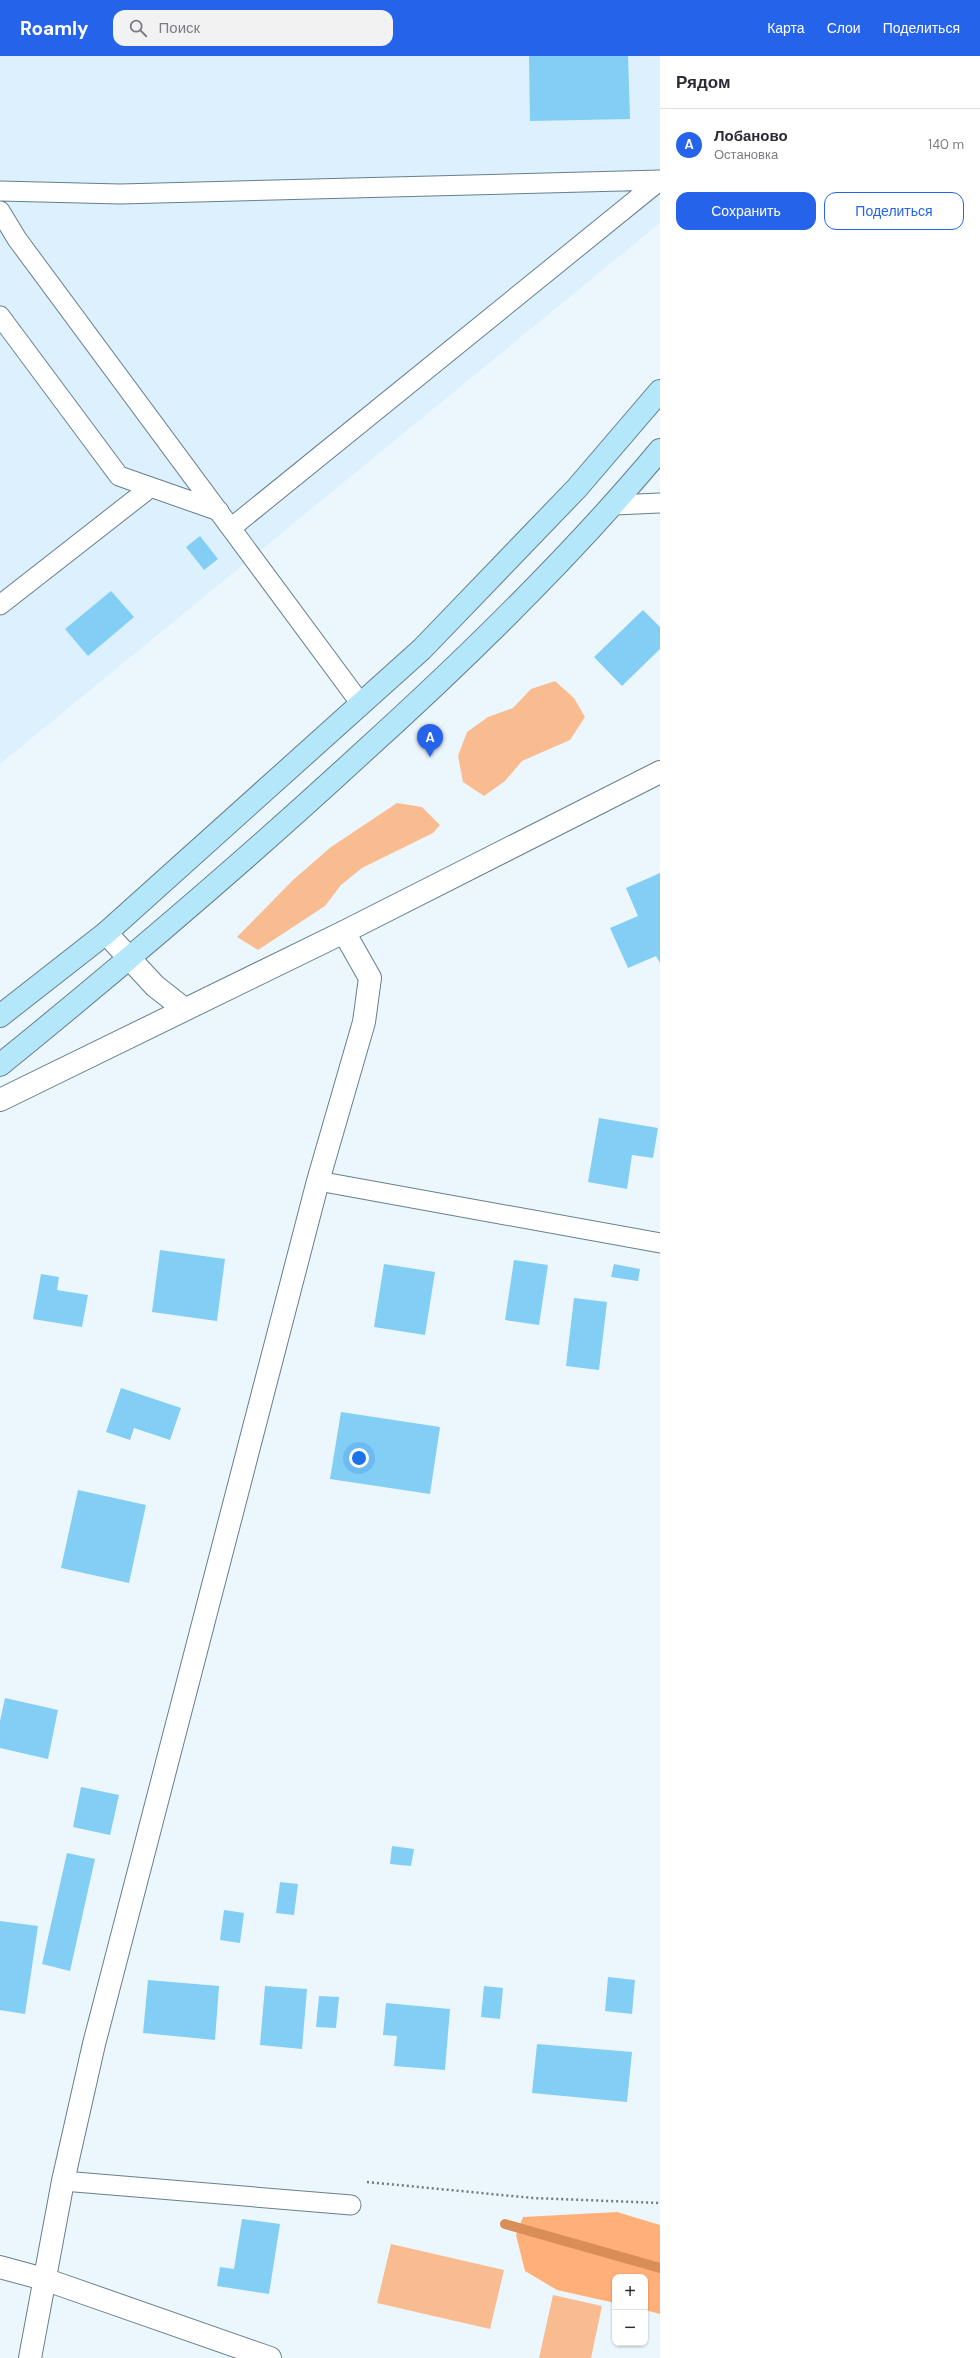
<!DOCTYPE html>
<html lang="ru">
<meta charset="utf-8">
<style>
body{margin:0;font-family:"DM Sans",sans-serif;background:#f2f2f3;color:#2b2b33}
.controls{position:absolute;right:12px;bottom:12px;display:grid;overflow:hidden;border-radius:8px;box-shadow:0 1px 3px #0004}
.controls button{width:36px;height:36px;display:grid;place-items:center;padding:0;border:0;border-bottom:1px solid #e1e1e2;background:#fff;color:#2b2b33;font:20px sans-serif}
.you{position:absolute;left:359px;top:1402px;width:14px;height:14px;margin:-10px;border:3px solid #fff;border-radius:50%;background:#1a73e8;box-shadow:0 0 0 6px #1a73e833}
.badge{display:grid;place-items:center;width:26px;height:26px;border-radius:50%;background:#2563eb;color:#fff;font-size:13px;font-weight:700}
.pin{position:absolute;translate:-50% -33px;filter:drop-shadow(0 1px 2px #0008)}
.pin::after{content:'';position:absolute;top:21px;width:14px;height:12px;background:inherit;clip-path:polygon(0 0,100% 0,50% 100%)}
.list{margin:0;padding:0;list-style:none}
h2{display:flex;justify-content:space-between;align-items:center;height:52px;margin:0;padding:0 16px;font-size:17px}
h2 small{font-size:13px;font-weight:400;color:#7c7c81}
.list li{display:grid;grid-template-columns:26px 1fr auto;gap:12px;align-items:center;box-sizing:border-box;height:72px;padding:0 16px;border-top:1px solid #e1e1e2}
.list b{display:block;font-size:15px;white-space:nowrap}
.list p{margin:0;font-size:13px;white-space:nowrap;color:#7c7c81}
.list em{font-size:13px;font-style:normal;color:#7c7c81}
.actions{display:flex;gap:8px;padding:12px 16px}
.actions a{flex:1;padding:9px 0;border:1px solid #2563eb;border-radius:12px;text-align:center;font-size:14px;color:#2563eb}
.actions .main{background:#2563eb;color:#fff}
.icon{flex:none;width:22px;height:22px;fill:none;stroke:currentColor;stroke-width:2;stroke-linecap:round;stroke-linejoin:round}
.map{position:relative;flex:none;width:660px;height:2302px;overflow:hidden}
header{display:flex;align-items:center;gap:24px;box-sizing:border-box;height:56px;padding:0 20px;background:#2563eb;color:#fff}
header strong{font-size:19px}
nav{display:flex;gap:22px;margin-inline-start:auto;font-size:14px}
.search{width:280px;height:36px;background:#f2f2f3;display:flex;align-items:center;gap:10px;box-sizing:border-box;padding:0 14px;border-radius:12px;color:#7c7c81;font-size:15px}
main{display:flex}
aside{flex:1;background:#fff}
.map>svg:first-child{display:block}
.built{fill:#dcf1fd}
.green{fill:#f9bc91}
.forest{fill:#ffb079}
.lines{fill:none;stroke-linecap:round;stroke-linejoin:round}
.stream{stroke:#da8e57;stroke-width:10}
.building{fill:#83cef5}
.service-casing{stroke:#667f8d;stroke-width:21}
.minor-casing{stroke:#667f8d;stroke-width:24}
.tertiary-casing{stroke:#667f8d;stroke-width:24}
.secondary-casing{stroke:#667f8d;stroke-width:24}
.path{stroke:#707a80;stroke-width:2.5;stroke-dasharray:2 3;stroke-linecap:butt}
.service{stroke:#fff;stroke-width:19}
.minor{stroke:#fff;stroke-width:22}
.tertiary{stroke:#fff;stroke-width:22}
.secondary{stroke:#b4e7f9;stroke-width:22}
</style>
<header>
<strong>Roamly</strong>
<div class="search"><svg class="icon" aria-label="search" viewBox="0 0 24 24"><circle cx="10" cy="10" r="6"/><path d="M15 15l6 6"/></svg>Поиск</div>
<nav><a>Карта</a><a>Слои</a><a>Поделиться</a></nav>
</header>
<main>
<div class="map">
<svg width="660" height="2302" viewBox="0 0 660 2302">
<rect width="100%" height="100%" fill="#ecf7fd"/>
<path class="built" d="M 0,0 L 660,0 L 660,167 L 0,708 Z"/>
<path class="green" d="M 555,625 L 574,642 L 585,661 L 570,684 L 522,705 L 505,725 L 484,740 L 463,726 L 458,700 L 467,676 L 488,661 L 513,652 L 531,633 Z
M 397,747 L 422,751 L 440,769 L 433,777 L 362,812 L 341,829 L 325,850 L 258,894 L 237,881 L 293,824 L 331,791 Z
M 391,2188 L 504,2214 L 490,2273 L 377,2247 Z
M 553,2239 L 602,2250 L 591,2302 L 539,2302 Z"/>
<path class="forest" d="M 617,2156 L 660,2169 L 660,2258 L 645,2254 L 645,2221 L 615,2221 L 615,2247 L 557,2234 L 525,2215 L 516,2179 L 523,2161 Z"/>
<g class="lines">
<path class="stream" d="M 505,2168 L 660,2212"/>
</g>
<path class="building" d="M 529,0 L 628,0 L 630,63 L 530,65 Z
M 200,480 L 218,503 L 204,514 L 186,491 Z
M 111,535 L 134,561 L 88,600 L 65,573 Z
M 643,554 L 660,571 L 660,593 L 622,630 L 594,601 Z
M 660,817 L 660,907 L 656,900 L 628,912 L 610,872 L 638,860 L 626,832 Z
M 599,1062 L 658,1072 L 653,1102 L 632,1099 L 627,1133 L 588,1126 Z
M 160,1194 L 225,1203 L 217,1265 L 152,1256 Z
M 514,1204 L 548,1209 L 539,1269 L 505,1264 Z
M 384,1208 L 435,1216 L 425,1279 L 374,1271 Z
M 614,1208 L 640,1213 L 638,1225 L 611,1221 Z
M 41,1218 L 59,1221 L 57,1234 L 88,1239 L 82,1271 L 33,1263 Z
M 574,1242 L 607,1246 L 599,1314 L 566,1310 Z
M 121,1332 L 181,1352 L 170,1384 L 134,1372 L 130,1384 L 106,1376 Z
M 341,1356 L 440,1371 L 430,1438 L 330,1423 Z
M 78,1434 L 146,1449 L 129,1527 L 61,1512 Z
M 5,1642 L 58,1654 L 48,1703 L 0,1692 L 0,1665 Z
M 81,1731 L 119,1739 L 110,1779 L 73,1771 Z
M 392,1790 L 414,1793 L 411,1810 L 390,1808 Z
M 67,1797 L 95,1803 L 70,1915 L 42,1908 Z
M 280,1826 L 298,1828 L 294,1859 L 276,1857 Z
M 224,1854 L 244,1857 L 240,1887 L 220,1884 Z
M 0,1865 L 38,1870 L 25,1958 L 0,1954 Z
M 608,1921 L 635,1924 L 632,1958 L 605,1955 Z
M 148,1924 L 219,1930 L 215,1984 L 143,1977 Z
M 265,1930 L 307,1933 L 302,1993 L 260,1989 Z
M 484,1930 L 503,1932 L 500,1963 L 481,1961 Z
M 319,1940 L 339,1941 L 336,1972 L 316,1971 Z
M 386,1947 L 450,1953 L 445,2014 L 394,2010 L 397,1980 L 383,1979 Z
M 537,1988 L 632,1996 L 627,2046 L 532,2037 Z
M 242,2163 L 280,2168 L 269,2238 L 217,2230 L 220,2211 L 234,2213 Z"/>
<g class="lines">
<g class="service-casing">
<path id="service" d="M 0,135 L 120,138 L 660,124
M 0,155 L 17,183 L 361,648
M 0,260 L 119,420 L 219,455
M 615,449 L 660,447
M 231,472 L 658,126
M 0,549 L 151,431
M 318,1125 L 660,1187
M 63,2125 L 351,2149"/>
</g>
<g class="minor-casing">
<path id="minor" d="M 0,2211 L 44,2223 L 270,2302
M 30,2302 L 63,2125 L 94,1988 L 318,1125 L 364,966 L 370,922 L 344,876"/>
</g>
<g class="tertiary-casing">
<path id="tertiary" d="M 106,877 L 155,930 L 183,952
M 0,1044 L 344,876 L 660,716"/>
</g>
<g class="secondary-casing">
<path id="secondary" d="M 0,960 L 106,877 L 422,593 L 577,432 L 660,335
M 0,1009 C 123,909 244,806 361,698 C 466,603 569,503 660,394"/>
</g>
<path class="path" d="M 367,2126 L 533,2142 L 660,2147"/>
<use href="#service" class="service"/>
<use href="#minor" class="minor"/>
<use href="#tertiary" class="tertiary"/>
<use href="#secondary" class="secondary"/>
</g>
</svg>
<div class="controls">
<button>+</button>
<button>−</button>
</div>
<div class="you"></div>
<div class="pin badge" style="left:430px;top:701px">A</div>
</div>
<aside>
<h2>Рядом<small></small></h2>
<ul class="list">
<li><span class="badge">A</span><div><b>Лобаново</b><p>Остановка</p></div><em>140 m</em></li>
</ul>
<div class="actions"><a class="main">Сохранить</a><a>Поделиться</a></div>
</aside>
</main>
